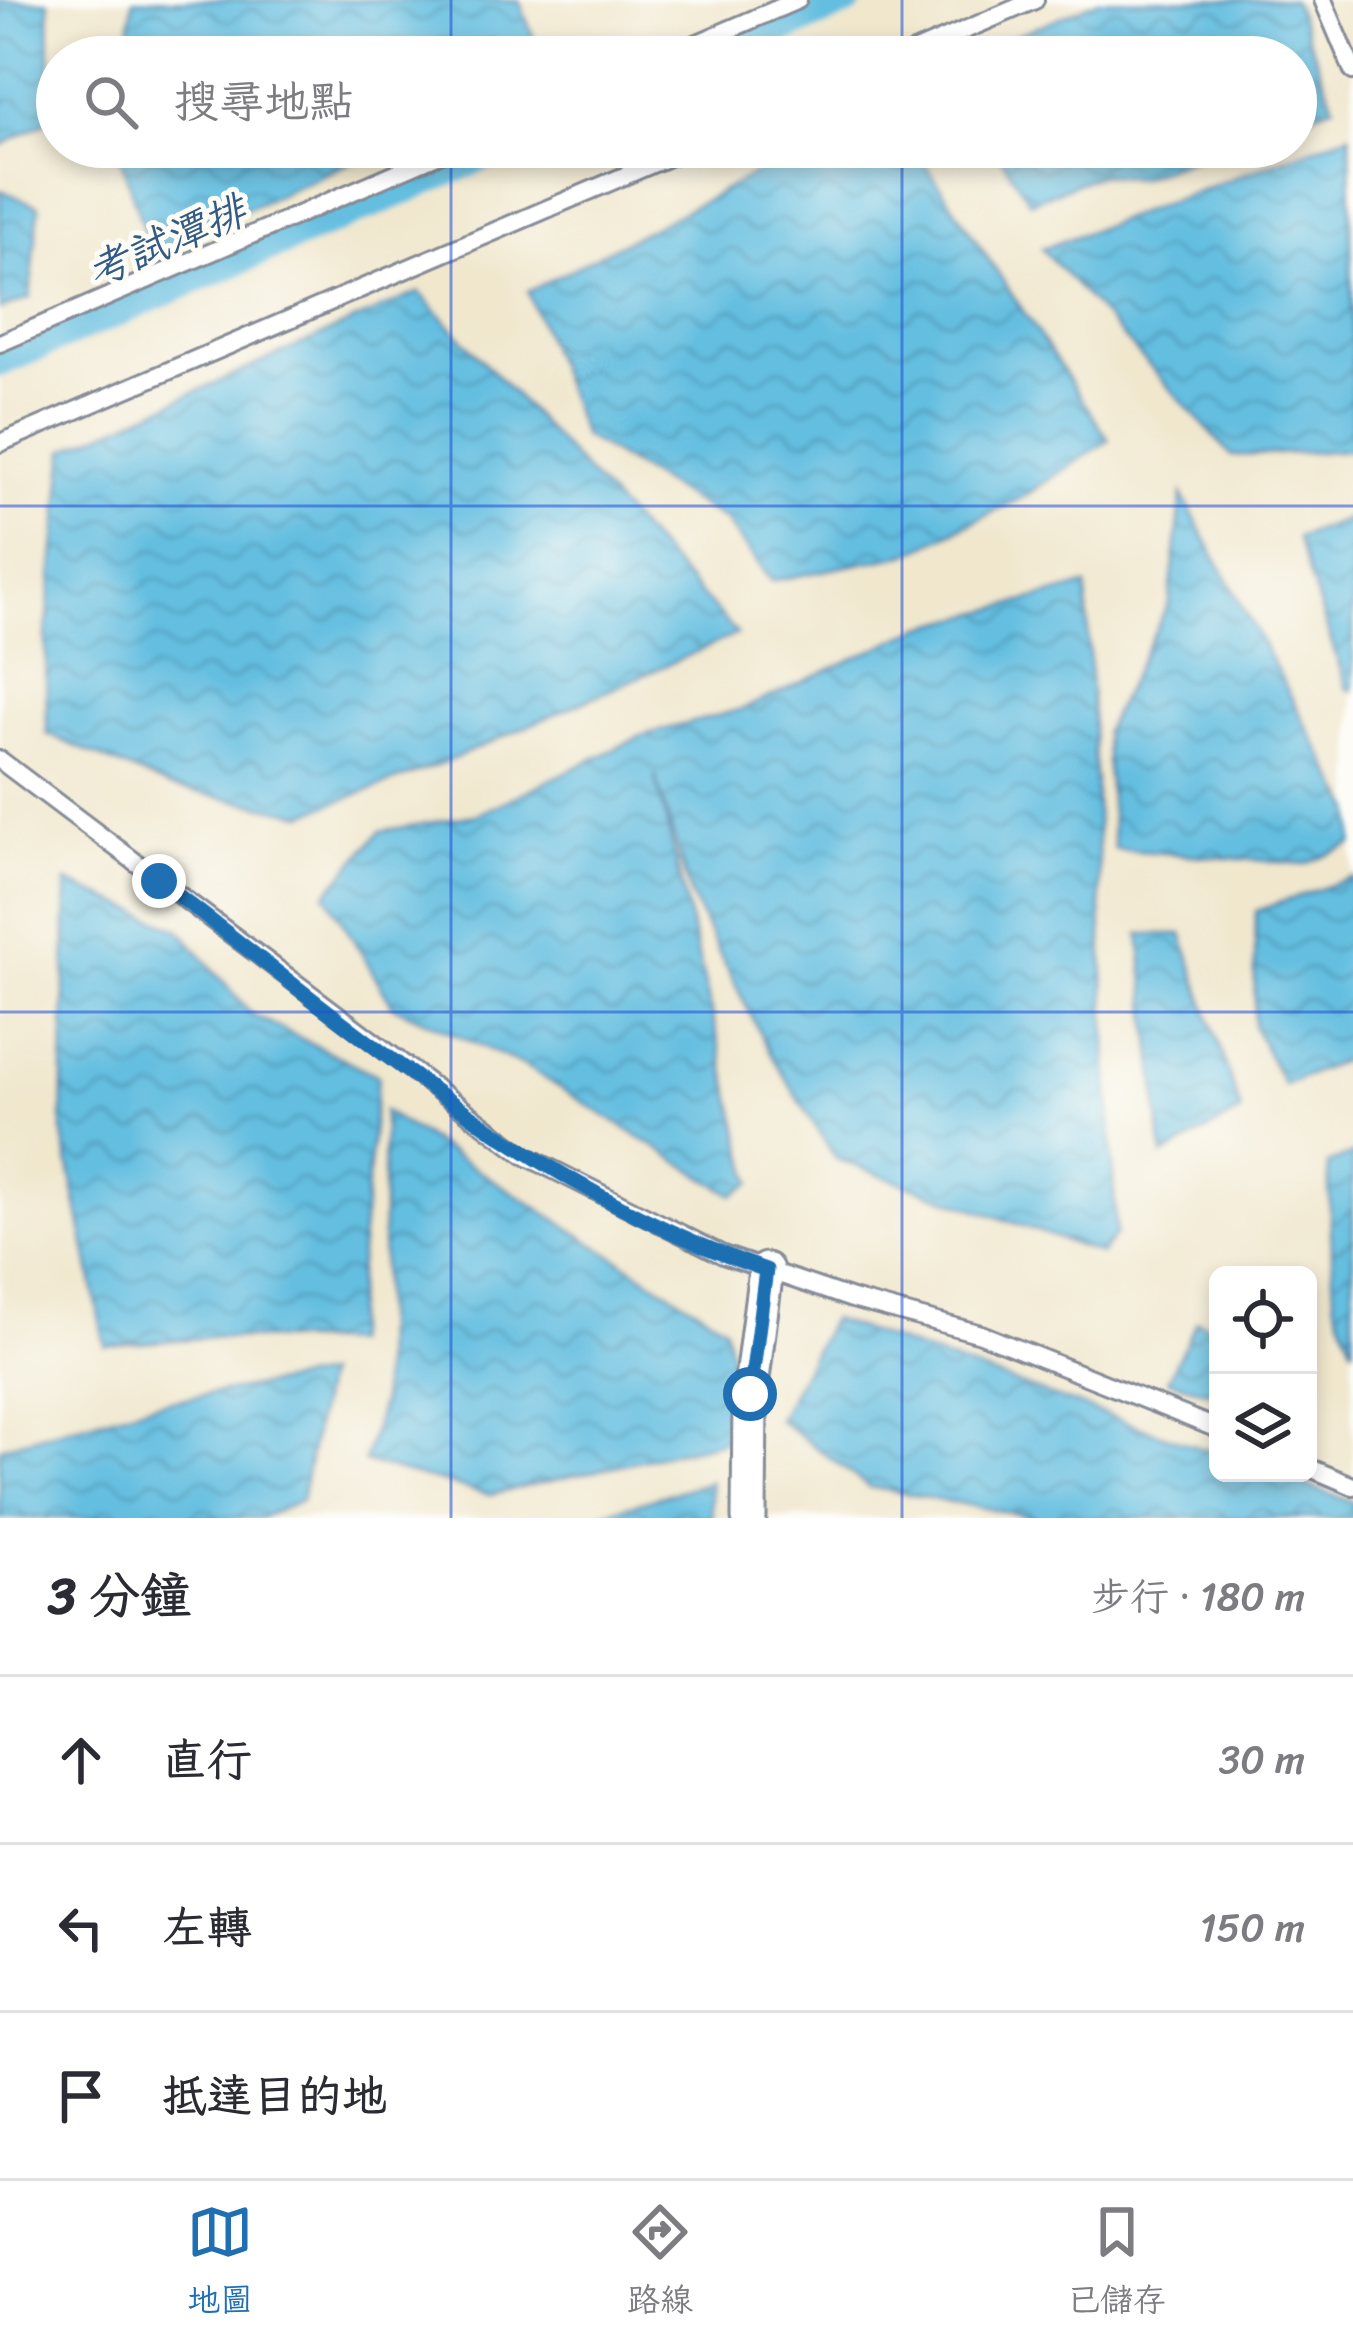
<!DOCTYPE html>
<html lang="zh-TW">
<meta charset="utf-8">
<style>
body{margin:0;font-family:Sriracha,"LXGW WenKai TC",sans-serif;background:#f2f2f3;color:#2b2b33}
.controls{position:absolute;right:36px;bottom:36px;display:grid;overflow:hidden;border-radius:18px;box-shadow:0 6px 18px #0003}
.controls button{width:108px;height:108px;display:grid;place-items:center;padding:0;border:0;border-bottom:3px solid #e1e1e2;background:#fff;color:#2b2b33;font:60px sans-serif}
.stop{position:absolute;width:36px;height:36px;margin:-27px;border:9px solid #1f6fb2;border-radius:50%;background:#fff}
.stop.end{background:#1f6fb2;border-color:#fff;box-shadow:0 3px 12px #0008}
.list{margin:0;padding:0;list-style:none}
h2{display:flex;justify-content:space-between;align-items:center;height:156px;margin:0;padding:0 48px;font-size:51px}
h2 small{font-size:39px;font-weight:400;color:#7c7c81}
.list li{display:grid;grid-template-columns:78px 1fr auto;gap:36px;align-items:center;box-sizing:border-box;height:168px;padding:0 48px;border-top:3px solid #e1e1e2}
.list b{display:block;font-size:45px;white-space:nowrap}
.list em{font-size:39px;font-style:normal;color:#7c7c81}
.icon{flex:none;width:66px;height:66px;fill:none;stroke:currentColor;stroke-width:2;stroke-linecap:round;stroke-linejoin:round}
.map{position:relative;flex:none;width:1353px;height:1518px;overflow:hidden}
.search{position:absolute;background:#fff;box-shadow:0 6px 18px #0003;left:36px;right:36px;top:36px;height:132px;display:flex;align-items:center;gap:30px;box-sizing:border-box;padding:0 42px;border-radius:66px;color:#7c7c81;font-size:45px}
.sheet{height:660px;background:#fff}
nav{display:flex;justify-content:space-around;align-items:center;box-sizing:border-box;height:168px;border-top:3px solid #e1e1e2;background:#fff;font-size:33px;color:#7c7c81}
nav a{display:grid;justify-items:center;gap:6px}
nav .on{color:#1f6fb2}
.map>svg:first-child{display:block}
.water{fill:url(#water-waves);stroke:#3f769f;stroke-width:3}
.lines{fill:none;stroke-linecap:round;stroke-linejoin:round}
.canal{stroke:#63bee0;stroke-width:33}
.service-casing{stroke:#868b96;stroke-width:22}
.minor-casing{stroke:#868b96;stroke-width:39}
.service{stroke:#fff;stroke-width:16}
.minor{stroke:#fff;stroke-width:33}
.route{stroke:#1f6fb2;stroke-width:15}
.grid{fill:none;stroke:#1d4ed8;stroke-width:3;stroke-opacity:0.55}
.labels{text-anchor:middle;stroke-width:10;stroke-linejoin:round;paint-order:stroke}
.water-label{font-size:42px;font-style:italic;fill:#315a85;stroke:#fdfcf7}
</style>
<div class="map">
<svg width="1353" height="1518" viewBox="0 0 1353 1518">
<defs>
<pattern id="water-waves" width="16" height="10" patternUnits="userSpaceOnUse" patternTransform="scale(3)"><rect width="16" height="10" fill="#63bee0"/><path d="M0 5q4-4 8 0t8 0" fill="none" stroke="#519bb9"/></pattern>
</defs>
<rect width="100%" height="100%" fill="#fdfcf7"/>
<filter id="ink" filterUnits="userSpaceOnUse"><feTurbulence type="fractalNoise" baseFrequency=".00833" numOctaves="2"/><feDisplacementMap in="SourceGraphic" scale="24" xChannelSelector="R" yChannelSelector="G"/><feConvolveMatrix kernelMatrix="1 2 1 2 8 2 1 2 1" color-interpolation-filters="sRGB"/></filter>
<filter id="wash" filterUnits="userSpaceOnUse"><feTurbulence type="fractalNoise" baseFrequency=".004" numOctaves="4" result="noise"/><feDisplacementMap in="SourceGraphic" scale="48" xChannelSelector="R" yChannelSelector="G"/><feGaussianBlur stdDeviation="2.7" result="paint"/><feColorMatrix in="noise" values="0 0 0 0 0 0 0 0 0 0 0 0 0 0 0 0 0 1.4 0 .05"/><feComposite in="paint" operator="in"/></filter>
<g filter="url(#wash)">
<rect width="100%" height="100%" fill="#f0e7cd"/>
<path class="water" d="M 0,0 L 49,2 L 51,119 L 0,146 Z
M 133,0 L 519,0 L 541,57 L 126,57 Z
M 1100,0 L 1293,0 L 1334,105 L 1296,119 L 1296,57 L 967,57 Z
M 1350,134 L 1353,450 L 1232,456 L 1042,249 Z
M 117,147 L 385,147 L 151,252 Z
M 807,147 L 914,147 L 1109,440 L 1021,498 L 908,554 L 771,581 L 725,520 L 583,436 L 528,292 Z
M 994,147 L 1221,147 L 1139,178 L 1100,174 L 1030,202 Z
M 0,190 L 39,206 L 30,298 L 0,309 Z
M 419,292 L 737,634 L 441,764 L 304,814 L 170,787 L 47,734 L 46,636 L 65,450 Z
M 1182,495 L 1353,811 L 1353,844 L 1305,864 L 1114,849 L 1104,732 L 1169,603 Z
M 1353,517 L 1353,690 L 1347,689 L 1297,538 Z
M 1086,586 L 1116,1234 L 1101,1254 L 836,1159 L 770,1053 L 691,897 L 655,774 L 752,1183 L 733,1195 L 525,1066 L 393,1006 L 326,894 L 381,831 L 476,815 L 644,735 L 743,709 L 923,627 Z
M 1353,877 L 1353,1056 L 1284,1085 L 1254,1028 L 1256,911 Z
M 67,882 L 179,929 L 251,1014 L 378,1076 L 351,1343 L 214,1337 L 105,1346 L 62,1130 Z
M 1140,934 L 1182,934 L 1241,1111 L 1163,1156 Z
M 384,1111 L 724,1326 L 749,1435 L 490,1495 L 364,1462 L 381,1404 Z
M 1353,1154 L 1353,1349 L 1334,1301 L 1328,1164 Z
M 831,1319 L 1218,1454 L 1218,1473 L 1271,1473 L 1353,1502 L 1353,1518 L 1039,1518 L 869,1487 L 778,1419 Z
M 1197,1321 L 1218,1328 L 1218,1394 L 1167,1380 Z
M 325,1375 L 301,1501 L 260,1518 L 0,1518 L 0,1447 L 156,1403 Z
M 710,1482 L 712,1518 L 586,1518 Z"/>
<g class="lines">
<path class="canal" d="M 713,57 L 847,0
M 0,360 L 501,147"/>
</g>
</g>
<g filter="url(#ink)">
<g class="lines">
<g class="service-casing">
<path id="service" d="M 1323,0 L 1353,71
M 665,57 L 798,0
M 902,57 L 1035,0
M 0,343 L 456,147
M 0,443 L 692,147
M 0,760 L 524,1155 L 723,1255 L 852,1299 L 981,1334 L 1218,1429
M 1308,1467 L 1353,1486"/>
</g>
<g class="minor-casing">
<path id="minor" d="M 749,1518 L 750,1394 L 766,1270"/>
</g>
<use href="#service" class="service"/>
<use href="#minor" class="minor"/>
</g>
</g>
<g class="lines" filter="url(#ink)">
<path class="route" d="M 159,881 C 350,1025 537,1192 766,1270 L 750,1394"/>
</g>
<path class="grid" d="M 451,0 L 451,57M 902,0 L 902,57M 451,147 L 451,1518M 902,147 L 902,1518M 0,506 L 1353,506M 0,1012 L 1353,1012"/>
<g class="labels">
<g class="water-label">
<text transform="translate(166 240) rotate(-23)" y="15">考試潭排</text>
</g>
</g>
</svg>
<div class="controls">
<button><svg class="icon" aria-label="locate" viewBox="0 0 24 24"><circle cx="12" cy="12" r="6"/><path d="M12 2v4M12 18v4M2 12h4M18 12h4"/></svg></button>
<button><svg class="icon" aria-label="layers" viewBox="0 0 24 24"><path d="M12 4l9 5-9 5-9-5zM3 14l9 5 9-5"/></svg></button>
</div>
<div class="stop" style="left:750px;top:1394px"></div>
<div class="stop end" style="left:159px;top:881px"></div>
<div class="search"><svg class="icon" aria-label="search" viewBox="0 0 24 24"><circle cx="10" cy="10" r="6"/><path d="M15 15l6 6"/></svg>搜尋地點</div>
</div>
<section class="sheet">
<h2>3 分鐘<small>步行 · 180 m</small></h2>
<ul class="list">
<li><svg class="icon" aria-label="ahead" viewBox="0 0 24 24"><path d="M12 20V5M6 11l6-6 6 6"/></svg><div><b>直行</b></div><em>30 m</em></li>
<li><svg class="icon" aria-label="left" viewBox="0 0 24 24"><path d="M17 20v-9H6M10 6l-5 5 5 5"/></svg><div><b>左轉</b></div><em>150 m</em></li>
<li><svg class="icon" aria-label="arrive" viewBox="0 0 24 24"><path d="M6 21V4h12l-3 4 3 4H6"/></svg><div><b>抵達目的地</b></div></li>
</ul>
</section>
<nav>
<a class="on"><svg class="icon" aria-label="map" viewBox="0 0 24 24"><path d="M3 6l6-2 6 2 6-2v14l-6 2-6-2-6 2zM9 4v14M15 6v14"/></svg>地圖</a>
<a><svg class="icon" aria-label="directions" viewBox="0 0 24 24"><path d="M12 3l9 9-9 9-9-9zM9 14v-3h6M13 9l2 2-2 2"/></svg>路線</a>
<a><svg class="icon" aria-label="saved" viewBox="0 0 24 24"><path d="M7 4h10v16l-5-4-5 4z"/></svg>已儲存</a>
</nav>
